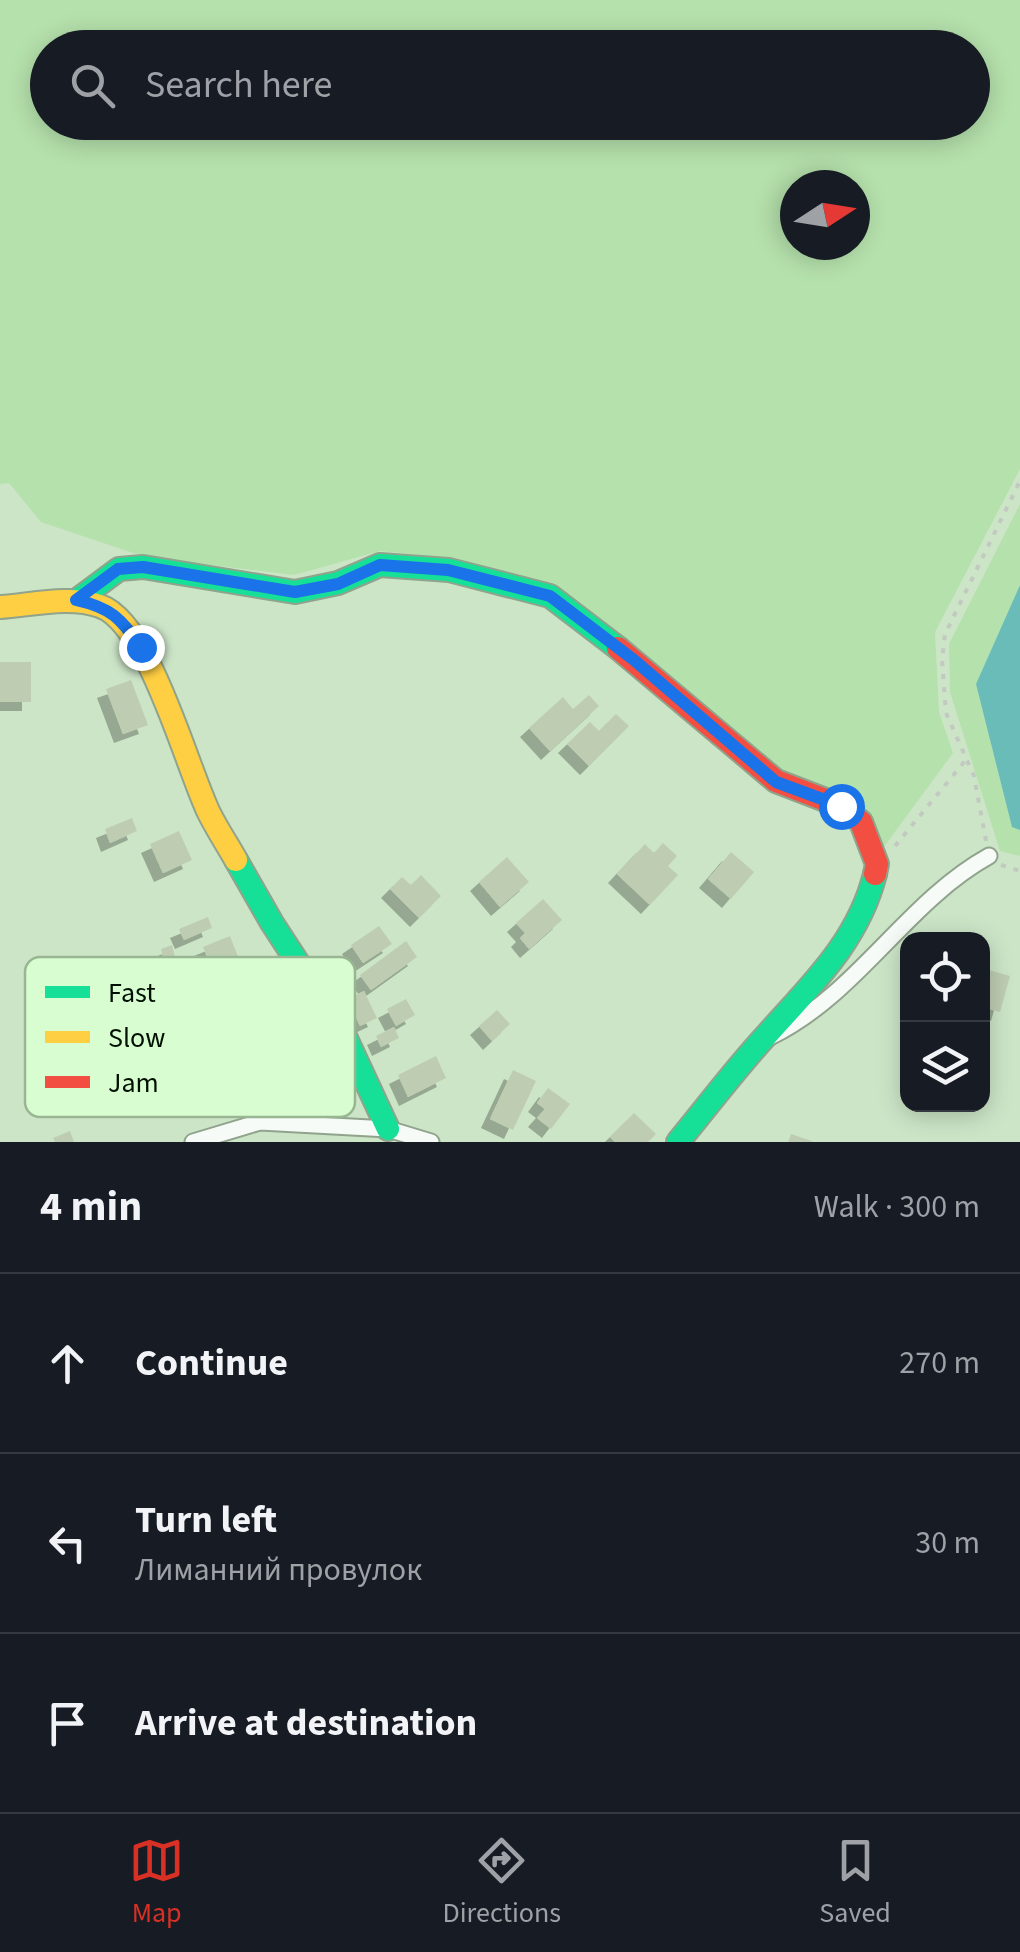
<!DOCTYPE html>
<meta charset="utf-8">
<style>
body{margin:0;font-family:"Source Sans 3",sans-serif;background:#20242c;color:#f1f3f6}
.controls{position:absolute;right:30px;bottom:30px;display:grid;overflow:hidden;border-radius:20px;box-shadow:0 5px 25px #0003}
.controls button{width:90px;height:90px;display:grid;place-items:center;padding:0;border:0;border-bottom:2px solid #363941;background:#171b24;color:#f1f3f6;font:50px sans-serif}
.compass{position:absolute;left:780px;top:170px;width:90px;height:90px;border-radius:50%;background:#171b24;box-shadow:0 5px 25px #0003;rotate:78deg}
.stop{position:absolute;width:30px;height:30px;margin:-22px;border:8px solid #1a73e8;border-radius:50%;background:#fff}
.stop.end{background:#1a73e8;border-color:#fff;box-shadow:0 2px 10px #0008}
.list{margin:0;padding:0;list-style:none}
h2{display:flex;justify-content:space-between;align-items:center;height:130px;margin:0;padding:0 40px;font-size:42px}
h2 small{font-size:32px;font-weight:400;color:#9ea1a6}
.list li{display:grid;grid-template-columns:65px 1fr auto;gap:30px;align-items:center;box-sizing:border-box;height:180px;padding:0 40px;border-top:2px solid #363941}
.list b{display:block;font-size:38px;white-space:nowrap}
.list p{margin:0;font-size:32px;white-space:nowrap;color:#9ea1a6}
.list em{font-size:32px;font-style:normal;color:#9ea1a6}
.icon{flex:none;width:55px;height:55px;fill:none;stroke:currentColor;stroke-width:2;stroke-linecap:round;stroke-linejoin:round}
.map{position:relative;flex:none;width:1020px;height:1142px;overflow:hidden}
.search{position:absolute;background:#171b24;box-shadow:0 5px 25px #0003;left:30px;right:30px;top:30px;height:110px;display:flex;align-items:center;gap:25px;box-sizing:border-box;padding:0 35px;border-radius:55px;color:#9ea1a6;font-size:38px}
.sheet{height:670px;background:#171b24}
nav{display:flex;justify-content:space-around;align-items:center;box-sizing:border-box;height:140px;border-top:2px solid #363941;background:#171b24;font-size:28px;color:#9ea1a6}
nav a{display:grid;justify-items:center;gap:5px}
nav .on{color:#d93025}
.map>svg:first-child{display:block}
.green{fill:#b5e1ac;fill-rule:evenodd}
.water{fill:#6abcb8}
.building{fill:#becdb2;filter:url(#shadow)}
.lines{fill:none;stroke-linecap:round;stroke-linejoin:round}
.street-casing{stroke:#90a38c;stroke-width:19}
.fast-casing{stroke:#90a38c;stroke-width:26}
.slow-casing{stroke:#90a38c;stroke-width:26}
.jam-casing{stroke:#90a38c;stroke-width:26}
.path{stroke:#c2c9c0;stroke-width:4;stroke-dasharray:5 8;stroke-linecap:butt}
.street{stroke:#f7fbf7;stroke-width:15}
.fast{stroke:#16e098;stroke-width:22}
.slow{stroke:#ffcf43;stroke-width:22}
.jam{stroke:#f24e42;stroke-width:22}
.route{stroke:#1a73e8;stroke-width:12}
.key{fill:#d8fdd0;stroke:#98b692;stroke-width:2.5}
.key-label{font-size:28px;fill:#021001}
</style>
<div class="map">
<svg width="1020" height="1142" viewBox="0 0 1020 1142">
<defs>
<filter id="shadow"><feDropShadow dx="-9" dy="9" stdDeviation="0" flood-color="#0004"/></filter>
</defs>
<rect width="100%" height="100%" fill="#cce5c7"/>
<path class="green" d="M 0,0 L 1020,0 L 1020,469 L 935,632 L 939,712 L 953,753 L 883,848 L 775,775 L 553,591 L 454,558 L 380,551 L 294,575 L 145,557 L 41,522 L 9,483 L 0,484 ZM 48,48 L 972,48 L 972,122 L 48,122 ZM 795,185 L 855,185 L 855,245 L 795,245 Z
M 1020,504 L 1020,585 L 976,684 L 1012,826 L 1020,830 L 1020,856 L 1000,851 L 950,692 L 949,644 Z"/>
<path class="water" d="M 1020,585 L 1020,830 L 1012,827 L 976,684 Z"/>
<path class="building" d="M 0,662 L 31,662 L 31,702 L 0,702 Z
M 131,680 L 148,725 L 123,734 L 106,689 Z
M 589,695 L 599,706 L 550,751 L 529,728 L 563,697 L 573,709 Z
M 616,714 L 629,726 L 589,766 L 567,744 L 590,722 L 599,731 Z
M 132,818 L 137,831 L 110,843 L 105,829 Z
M 179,831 L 192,860 L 163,873 L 150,844 Z
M 663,843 L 677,856 L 668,866 L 678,875 L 650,905 L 617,874 L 645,844 L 654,853 Z
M 731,852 L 754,872 L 731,899 L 708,879 Z
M 507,857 L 529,882 L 500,907 L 479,882 Z
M 421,875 L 441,896 L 419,918 L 390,889 L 402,877 L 411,885 Z
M 543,899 L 562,920 L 529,949 L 520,938 L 525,933 L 516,923 Z
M 208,917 L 212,928 L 184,940 L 179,929 Z
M 379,926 L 392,944 L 363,963 L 351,945 Z
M 230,936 L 245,975 L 189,992 L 182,972 L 209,962 L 203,947 Z
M 406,941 L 417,957 L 371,990 L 360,975 Z
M 172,945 L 179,973 L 168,976 L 161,949 Z
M 982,968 L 1010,976 L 1000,1012 L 982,1007 Z
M 364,991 L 377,1018 L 360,1026 L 348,999 Z
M 406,999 L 415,1015 L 396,1026 L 387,1009 Z
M 497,1010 L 510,1024 L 492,1041 L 479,1026 Z
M 394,1027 L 399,1038 L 381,1047 L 376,1036 Z
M 436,1056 L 446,1078 L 408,1097 L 398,1075 Z
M 513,1070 L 536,1081 L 513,1130 L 490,1119 Z
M 548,1088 L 570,1104 L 551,1129 L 537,1118 L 545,1109 L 537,1103 Z
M 634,1113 L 656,1134 L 648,1142 L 615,1142 L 610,1137 Z
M 70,1131 L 74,1142 L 55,1142 L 53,1138 Z
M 791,1134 L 812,1141 L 812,1142 L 788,1142 Z"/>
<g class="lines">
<g class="street-casing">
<path id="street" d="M 770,1037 C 857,995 906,902 989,856
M 193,1142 L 260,1122 L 388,1129 L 431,1142"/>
</g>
<g class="fast-casing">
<path id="fast" d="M 76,601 L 119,569 L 143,567 L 295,592 L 338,583 L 380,565 L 449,570 L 550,596 L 618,648
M 236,860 L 272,923 L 343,1032 L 388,1129
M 678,1142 C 706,1108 733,1072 763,1039 C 808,988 858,943 875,874"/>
</g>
<g class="slow-casing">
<path id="slow" d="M 0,607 C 31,605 70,595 100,606 C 149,623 186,765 209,813 C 217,829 227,844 236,860"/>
</g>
<g class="jam-casing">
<path id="jam" d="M 618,648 L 776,781 L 841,806 L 861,822 L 877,864 L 875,874"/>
</g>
<path class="path" d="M 986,841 L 974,776 L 946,713 L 942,660 L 945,634 L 1020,481
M 895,846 L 965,761
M 1001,865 L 1020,871"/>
<use href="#street" class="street"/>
<use href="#fast" class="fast"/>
<use href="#slow" class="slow"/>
<use href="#jam" class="jam"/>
</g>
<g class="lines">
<path class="route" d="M 141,647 C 120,618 112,608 76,600 L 118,569 L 143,567 L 295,592 L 338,584 L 380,565 L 448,570 L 550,596 L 634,660 L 776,782 L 841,806"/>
</g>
<rect x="25" y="957" width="330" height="160" rx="15" class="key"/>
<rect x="45" y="986" width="45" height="12" fill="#16e098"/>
<rect x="45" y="1031" width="45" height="12" fill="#ffcf43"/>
<rect x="45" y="1076" width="45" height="12" fill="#f24e42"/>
<g class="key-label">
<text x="108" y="1002">Fast</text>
<text x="108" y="1047">Slow</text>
<text x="108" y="1092">Jam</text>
</g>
</svg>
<div class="controls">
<button><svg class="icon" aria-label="locate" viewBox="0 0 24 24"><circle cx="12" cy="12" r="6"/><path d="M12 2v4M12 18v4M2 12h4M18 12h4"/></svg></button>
<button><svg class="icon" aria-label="layers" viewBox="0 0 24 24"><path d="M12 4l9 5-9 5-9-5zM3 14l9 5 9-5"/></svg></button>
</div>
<svg class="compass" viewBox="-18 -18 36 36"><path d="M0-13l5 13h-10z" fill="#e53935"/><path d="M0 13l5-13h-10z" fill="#9ea1a6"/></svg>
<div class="stop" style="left:841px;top:806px"></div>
<div class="stop end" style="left:141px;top:647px"></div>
<div class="search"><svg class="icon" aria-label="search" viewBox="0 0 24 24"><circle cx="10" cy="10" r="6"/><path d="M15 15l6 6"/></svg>Search here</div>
</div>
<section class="sheet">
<h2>4 min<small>Walk · 300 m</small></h2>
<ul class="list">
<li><svg class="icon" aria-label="ahead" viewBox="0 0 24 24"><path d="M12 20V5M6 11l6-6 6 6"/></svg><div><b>Continue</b></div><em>270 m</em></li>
<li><svg class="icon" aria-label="left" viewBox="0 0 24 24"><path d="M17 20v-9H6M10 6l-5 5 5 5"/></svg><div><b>Turn left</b><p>Лиманний провулок</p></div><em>30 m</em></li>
<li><svg class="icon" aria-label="arrive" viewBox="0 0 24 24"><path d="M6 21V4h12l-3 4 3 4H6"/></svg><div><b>Arrive at destination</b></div></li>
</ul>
</section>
<nav>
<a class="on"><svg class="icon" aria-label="map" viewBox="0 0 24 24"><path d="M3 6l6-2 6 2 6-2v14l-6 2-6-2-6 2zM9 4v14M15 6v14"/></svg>Map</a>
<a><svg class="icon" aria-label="directions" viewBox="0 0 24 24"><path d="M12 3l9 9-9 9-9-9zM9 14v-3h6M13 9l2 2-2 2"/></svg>Directions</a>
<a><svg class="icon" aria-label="saved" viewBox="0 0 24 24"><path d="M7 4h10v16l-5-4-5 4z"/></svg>Saved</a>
</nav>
